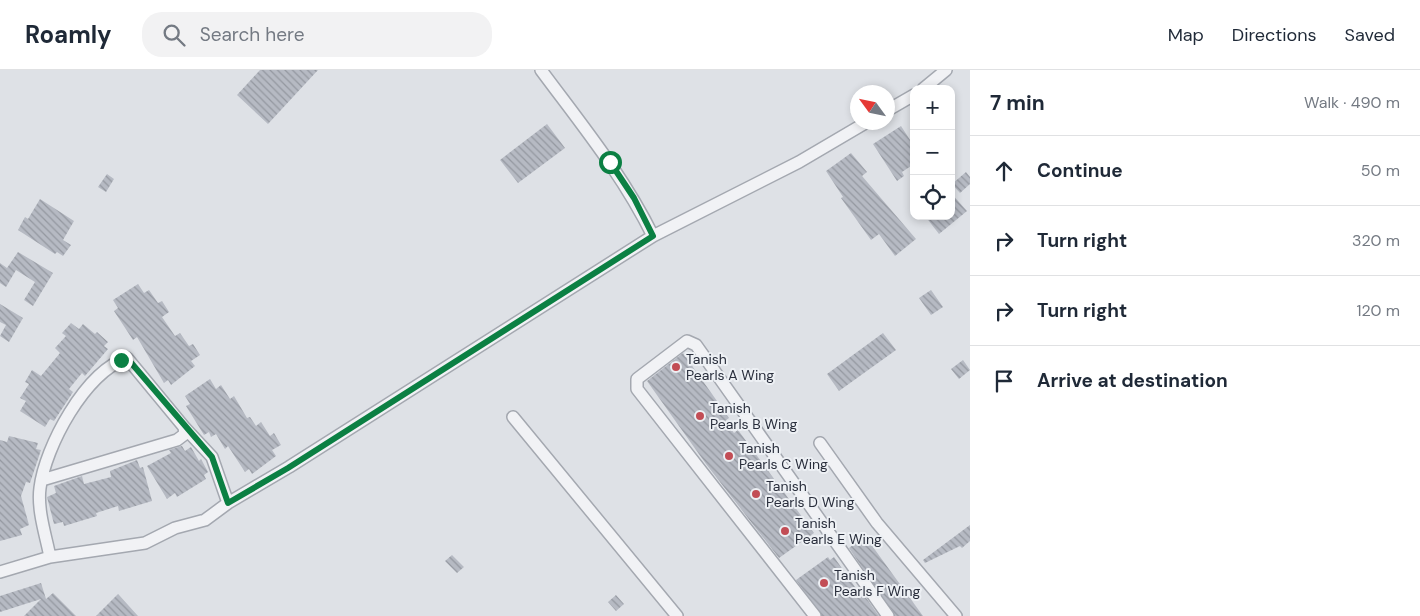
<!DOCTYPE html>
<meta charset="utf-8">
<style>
body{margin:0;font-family:"DM Sans",sans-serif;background:#f2f2f3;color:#1f2937}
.controls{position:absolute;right:15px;top:15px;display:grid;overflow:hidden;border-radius:10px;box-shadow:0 2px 8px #0003}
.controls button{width:45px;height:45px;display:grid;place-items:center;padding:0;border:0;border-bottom:1px solid #e0e1e3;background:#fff;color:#1f2937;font:25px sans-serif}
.compass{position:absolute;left:850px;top:15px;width:45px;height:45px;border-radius:50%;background:#fff;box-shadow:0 2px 8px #0003;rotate:303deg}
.stop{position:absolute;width:15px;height:15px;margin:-11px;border:4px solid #0b8043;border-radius:50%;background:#fff}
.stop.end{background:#0b8043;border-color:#fff;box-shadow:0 1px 5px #0008}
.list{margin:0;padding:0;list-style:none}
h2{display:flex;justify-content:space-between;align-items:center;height:65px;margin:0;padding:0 20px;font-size:21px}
h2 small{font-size:16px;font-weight:400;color:#747a83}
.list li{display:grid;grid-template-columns:32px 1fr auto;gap:15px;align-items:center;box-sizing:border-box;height:70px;padding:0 20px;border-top:1px solid #e0e1e3}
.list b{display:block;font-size:19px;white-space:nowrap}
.list em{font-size:16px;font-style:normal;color:#747a83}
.icon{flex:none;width:28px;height:28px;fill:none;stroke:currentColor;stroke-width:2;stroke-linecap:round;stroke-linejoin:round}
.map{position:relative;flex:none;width:970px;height:546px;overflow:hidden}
header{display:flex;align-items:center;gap:30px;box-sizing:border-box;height:70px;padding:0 25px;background:#fff;border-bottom:1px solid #e0e1e3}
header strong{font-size:24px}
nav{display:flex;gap:28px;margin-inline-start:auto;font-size:18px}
.search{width:350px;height:45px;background:#f2f2f3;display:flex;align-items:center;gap:12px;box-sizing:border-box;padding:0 18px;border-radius:20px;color:#747a83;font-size:19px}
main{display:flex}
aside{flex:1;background:#fff}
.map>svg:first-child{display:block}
.building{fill:url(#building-back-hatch)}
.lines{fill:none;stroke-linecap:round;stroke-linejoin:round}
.street-casing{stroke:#a4a8b0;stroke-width:14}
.street{stroke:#f1f2f5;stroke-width:11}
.route{stroke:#0b8043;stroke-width:6}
.poi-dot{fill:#c24d55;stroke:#edf0f4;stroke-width:2}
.labels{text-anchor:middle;stroke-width:4;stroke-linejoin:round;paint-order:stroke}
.poi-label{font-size:14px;fill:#292e3c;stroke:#edf0f4;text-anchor:start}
</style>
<header>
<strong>Roamly</strong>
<div class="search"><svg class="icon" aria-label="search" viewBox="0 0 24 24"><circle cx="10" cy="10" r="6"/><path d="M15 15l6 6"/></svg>Search here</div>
<nav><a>Map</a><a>Directions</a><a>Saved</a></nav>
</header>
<main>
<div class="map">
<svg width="970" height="546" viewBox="0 0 970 546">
<defs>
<pattern id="building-back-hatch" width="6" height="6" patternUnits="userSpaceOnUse" patternTransform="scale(1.25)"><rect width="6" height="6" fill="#b6bac3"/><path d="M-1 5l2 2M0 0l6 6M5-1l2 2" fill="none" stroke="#9498a0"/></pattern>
</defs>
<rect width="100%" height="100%" fill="#dee1e6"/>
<path class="building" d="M 260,0 L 318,0 L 268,54 L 237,25 Z
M 547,54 L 565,78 L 518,113 L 500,90 Z
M 901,56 L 914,76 L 914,94 L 902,102 L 904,106 L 897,111 L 873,74 Z
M 851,83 L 867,102 L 862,106 L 916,169 L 895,186 L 879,164 L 871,170 L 841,128 L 843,127 L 826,101 Z
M 966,102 L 970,107 L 970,114 L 960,123 L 952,114 Z
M 107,104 L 114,109 L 106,122 L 98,117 Z
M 951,123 L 967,141 L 939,164 L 925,146 L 951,146 Z
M 40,129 L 74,151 L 63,170 L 71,175 L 63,186 L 57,182 L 55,184 L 18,160 L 25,147 L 28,149 Z
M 18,182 L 53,203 L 33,236 L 24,230 L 35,212 L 16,200 L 6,217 L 0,213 L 0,193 L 7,198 Z
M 138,214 L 144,223 L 149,220 L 158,233 L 162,231 L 169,242 L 162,247 L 175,266 L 180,263 L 189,276 L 193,274 L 200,285 L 191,291 L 195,296 L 171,315 L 168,310 L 164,313 L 137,267 L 133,270 L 114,241 L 118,238 L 113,230 Z
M 931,220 L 943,237 L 931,245 L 919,228 Z
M 0,234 L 23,248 L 9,272 L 0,266 L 6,255 L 0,252 Z
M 71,253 L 79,259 L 83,254 L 95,264 L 97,262 L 108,272 L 104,276 L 108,279 L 85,306 L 82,303 L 69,319 L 73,322 L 54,351 L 50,349 L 45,357 L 20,341 L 26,331 L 20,328 L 29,314 L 25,312 L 32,300 L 41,306 L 60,283 L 55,278 L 66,266 L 62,263 Z
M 883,263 L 896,280 L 839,321 L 827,304 Z
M 683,283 L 729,348 L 725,351 L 734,363 L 738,360 L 814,463 L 779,488 L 706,394 L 647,311 Z
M 963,290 L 970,300 L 959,309 L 951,299 Z
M 210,309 L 216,319 L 221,315 L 230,329 L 234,326 L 247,348 L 250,347 L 256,356 L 261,352 L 270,366 L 274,363 L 281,375 L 272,380 L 276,386 L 252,404 L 249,399 L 245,402 L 228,376 L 225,379 L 216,364 L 211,367 L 209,362 L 204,365 L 186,336 L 190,334 L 185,326 Z
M 9,366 L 38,373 L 36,379 L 41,380 L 30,413 L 26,412 L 21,426 L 29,455 L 20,459 L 22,465 L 0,471 L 0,370 L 7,372 Z
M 182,376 L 185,381 L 191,377 L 199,391 L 201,389 L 208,402 L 204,405 L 206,409 L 177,427 L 175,423 L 167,429 L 147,396 L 171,383 L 169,380 Z
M 137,390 L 140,398 L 143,397 L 152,431 L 119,441 L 118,436 L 96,443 L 97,446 L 64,456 L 63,452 L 54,454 L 47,427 L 56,423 L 54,416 L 82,406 L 84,414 L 111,407 L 110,401 Z
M 970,455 L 970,471 L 962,478 L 960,476 L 925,493 L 923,490 Z
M 865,466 L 923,546 L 895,546 L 849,478 Z
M 452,485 L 464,497 L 457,503 L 445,491 Z
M 828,487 L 830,490 L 834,487 L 862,527 L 864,525 L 879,546 L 822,546 L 796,510 Z
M 41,513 L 46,529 L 53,523 L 76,546 L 24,546 L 41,529 L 0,542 L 0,526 Z
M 118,524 L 138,546 L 96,546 Z
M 616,525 L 624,534 L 616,541 L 608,532 Z"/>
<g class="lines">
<g class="street-casing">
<path id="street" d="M 923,19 L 946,0
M 888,40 L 914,25
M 653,166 L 799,92 L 867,52
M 513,347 L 677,546
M 184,357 L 212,387 L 228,433
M 820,373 L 877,453 L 956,546
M 50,487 L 145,473 L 175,458 L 205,450 L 228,433 L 289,397 L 653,166 C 623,105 581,54 541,0
M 0,502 L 50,487 C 46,466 37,440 40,418 C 45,377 85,302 127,288 L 184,357 L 185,364 L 177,370 L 42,410
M 815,546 L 637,319 L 637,309 L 687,271 L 696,275 L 888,546"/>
</g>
<use href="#street" class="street"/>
</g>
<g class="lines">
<path class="route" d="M 121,290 L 127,288 L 212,387 L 228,433 L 288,398 L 653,166 L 634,128 L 610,92"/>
</g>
<g class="poi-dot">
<circle cx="676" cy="297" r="5"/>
<circle cx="700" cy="346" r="5"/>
<circle cx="729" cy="386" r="5"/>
<circle cx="756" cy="424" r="5"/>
<circle cx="785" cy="461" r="5"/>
<circle cx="824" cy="513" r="5"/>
</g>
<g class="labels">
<g class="poi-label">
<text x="686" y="294">Tanish<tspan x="686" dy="16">Pearls A Wing</tspan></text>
<text x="710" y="343">Tanish<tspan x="710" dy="16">Pearls B Wing</tspan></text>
<text x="739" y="383">Tanish<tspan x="739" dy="16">Pearls C Wing</tspan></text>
<text x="766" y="421">Tanish<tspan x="766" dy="16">Pearls D Wing</tspan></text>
<text x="795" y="458">Tanish<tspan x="795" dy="16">Pearls E Wing</tspan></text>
<text x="834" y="510">Tanish<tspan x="834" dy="16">Pearls F Wing</tspan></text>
</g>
</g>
</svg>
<div class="controls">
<button>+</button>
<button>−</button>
<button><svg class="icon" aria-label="locate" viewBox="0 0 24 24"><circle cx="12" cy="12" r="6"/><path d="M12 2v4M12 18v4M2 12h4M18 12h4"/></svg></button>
</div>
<svg class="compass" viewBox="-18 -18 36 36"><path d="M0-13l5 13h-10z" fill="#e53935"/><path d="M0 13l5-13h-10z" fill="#747a83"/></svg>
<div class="stop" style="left:610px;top:92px"></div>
<div class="stop end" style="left:121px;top:290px"></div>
</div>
<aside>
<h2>7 min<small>Walk · 490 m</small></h2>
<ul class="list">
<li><svg class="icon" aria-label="ahead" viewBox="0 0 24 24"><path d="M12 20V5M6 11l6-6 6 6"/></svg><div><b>Continue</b></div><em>50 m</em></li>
<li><svg class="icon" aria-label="right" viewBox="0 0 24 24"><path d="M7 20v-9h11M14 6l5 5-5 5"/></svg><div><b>Turn right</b></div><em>320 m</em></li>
<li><svg class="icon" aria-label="right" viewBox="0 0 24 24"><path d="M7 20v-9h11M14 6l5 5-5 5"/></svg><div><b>Turn right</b></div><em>120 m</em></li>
<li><svg class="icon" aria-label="arrive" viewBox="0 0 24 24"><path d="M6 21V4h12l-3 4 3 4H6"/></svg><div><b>Arrive at destination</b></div></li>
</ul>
</aside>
</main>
